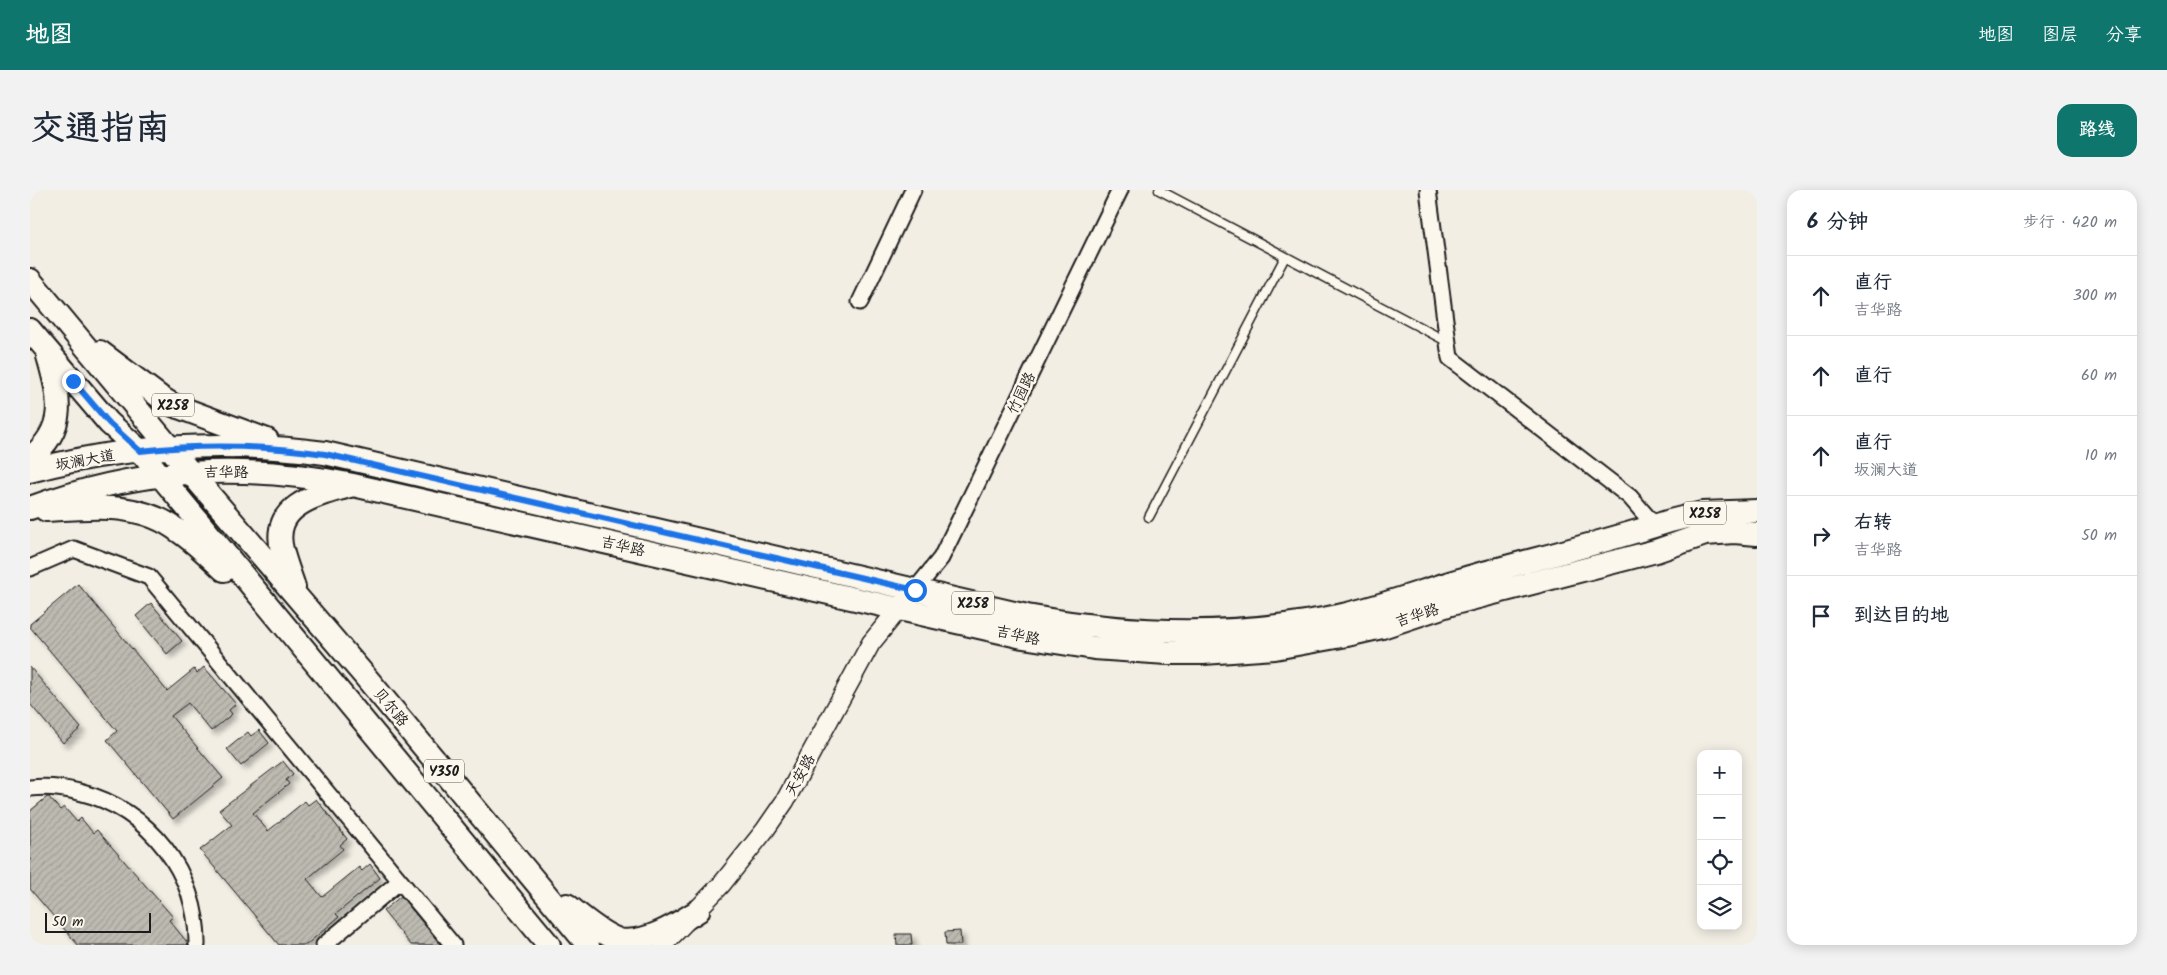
<!DOCTYPE html>
<html lang="zh">
<meta charset="utf-8">
<style>
body{margin:0;font-family:Kalam,"LXGW WenKai TC",sans-serif;background:#f2f2f3;color:#1f2937}
.controls{position:absolute;right:15px;bottom:15px;display:grid;overflow:hidden;border-radius:10px;box-shadow:0 2px 12px #0003}
.controls button{width:45px;height:45px;display:grid;place-items:center;padding:0;border:0;border-bottom:1px solid #e0e1e3;background:#fff;color:#1f2937;font:25px sans-serif}
.scale{position:absolute;left:15px;bottom:12px;width:106px;box-sizing:border-box;padding-left:5px;border:2px solid #1c1c1c;border-top:0;font-size:14px;line-height:18px;white-space:nowrap;color:#1c1c1c;-webkit-text-stroke:4px #fbf7ec;paint-order:stroke}
.stop{position:absolute;width:15px;height:15px;margin:-11px;border:4px solid #1a73e8;border-radius:50%;background:#fff}
.stop.end{background:#1a73e8;border-color:#fff;box-shadow:0 1px 5px #0008}
.list{margin:0;padding:0;list-style:none}
h2{display:flex;justify-content:space-between;align-items:center;height:65px;margin:0;padding:0 20px;font-size:21px}
h2 small{font-size:16px;font-weight:400;color:#747a83}
.list li{display:grid;grid-template-columns:32px 1fr auto;gap:15px;align-items:center;box-sizing:border-box;height:80px;padding:0 20px;border-top:1px solid #e0e1e3}
.list b{display:block;font-size:19px;white-space:nowrap}
.list p{margin:0;font-size:16px;white-space:nowrap;color:#747a83}
.list em{font-size:16px;font-style:normal;color:#747a83}
.icon{flex:none;width:28px;height:28px;fill:none;stroke:currentColor;stroke-width:2;stroke-linecap:round;stroke-linejoin:round}
.map{position:relative;flex:none;width:1727px;height:755px;overflow:hidden;border-radius:15px}
header{display:flex;align-items:center;gap:30px;box-sizing:border-box;height:70px;padding:0 25px;background:#0f766e;color:#fff}
header strong{font-size:24px}
nav{display:flex;gap:28px;margin-inline-start:auto;font-size:18px}
.intro{display:flex;align-items:center;justify-content:space-between;box-sizing:border-box;height:120px;padding:0 30px}
h1{margin:0;font-size:35px}
.button{padding:12px 22px;border-radius:15px;background:#0f766e;color:#fff;font-size:18px;font-weight:700}
main{display:flex;gap:30px;padding:0 30px}
aside{flex:1;background:#fff;border-radius:15px;box-shadow:0 2px 12px #0003}
.map>svg:first-child{display:block}
.building{fill:url(#building-hatch);stroke:#1c1c1c;filter:url(#shadow)}
.lines{fill:none;stroke-linecap:round;stroke-linejoin:round}
.service-casing{stroke:#1c1c1c;stroke-width:11}
.minor-casing{stroke:#1c1c1c;stroke-width:19}
.tertiary-casing{stroke:#1c1c1c;stroke-width:21}
.primary-casing{stroke:#1c1c1c;stroke-width:26}
.service{stroke:#fbf7ec;stroke-width:8}
.minor{stroke:#fbf7ec;stroke-width:15}
.tertiary{stroke:#fbf7ec;stroke-width:18}
.primary{stroke:#fbf7ec;stroke-width:22}
.route{stroke:#1a73e8;stroke-width:6}
.labels{text-anchor:middle;stroke-width:5;stroke-linejoin:round;paint-order:stroke}
.shield{fill:#fbf7ec;stroke:#5f5e5a;stroke-width:1}
.shield-label{font-size:14px;font-weight:bold;fill:#1c1c1c}
.street-label{font-size:15px;fill:#1c1c1c;stroke:#fbf7ec}
</style>
<header>
<strong>地图</strong>
<nav><a>地图</a><a>图层</a><a>分享</a></nav>
</header>
<div class="intro"><h1>交通指南</h1><a class="button">路线</a></div>
<main>
<div class="map">
<svg width="1727" height="755" viewBox="0 0 1727 755">
<defs>
<pattern id="building-hatch" width="6" height="6" patternUnits="userSpaceOnUse" patternTransform="scale(1.25)"><rect width="6" height="6" fill="#bdbab1"/><path d="M-1 1l2-2M0 6l6-6M5 7l2-2" fill="none" stroke="#a29f98"/></pattern>
<filter id="shadow"><feDropShadow dx="4.5" dy="4.5" stdDeviation="2.5" flood-color="#0004"/></filter>
</defs>
<rect width="100%" height="100%" fill="#f2eee4"/>
<filter id="ink" filterUnits="userSpaceOnUse"><feTurbulence type="fractalNoise" baseFrequency=".02" numOctaves="2"/><feDisplacementMap in="SourceGraphic" scale="10" xChannelSelector="R" yChannelSelector="G"/><feConvolveMatrix kernelMatrix="1 2 1 2 8 2 1 2 1" color-interpolation-filters="sRGB"/></filter>
<g filter="url(#ink)">
<path class="building" d="M 48,394 L 137,501 L 164,479 L 167,483 L 174,477 L 206,514 L 199,520 L 202,524 L 181,541 L 158,513 L 141,526 L 193,588 L 143,629 L 77,550 L 87,541 L 0,437 L 0,434 Z
M 121,413 L 152,451 L 137,464 L 106,426 Z
M 0,477 L 51,538 L 33,553 L 0,514 Z
M 229,540 L 239,553 L 211,576 L 197,559 L 218,542 L 221,546 Z
M 253,571 L 263,584 L 256,590 L 259,594 L 223,623 L 238,641 L 275,611 L 278,615 L 286,609 L 317,649 L 310,655 L 313,659 L 277,689 L 292,707 L 329,677 L 332,681 L 340,674 L 350,688 L 306,724 L 309,727 L 276,755 L 249,755 L 170,660 L 202,635 L 189,620 Z
M 17,607 L 19,607 L 30,620 L 34,617 L 47,632 L 51,628 L 63,643 L 67,640 L 143,727 L 139,730 L 157,752 L 158,755 L 48,755 L 0,699 L 0,621 Z
M 371,706 L 411,755 L 381,755 L 353,721 Z
M 930,741 L 931,755 L 916,755 L 915,742 Z
M 866,744 L 881,744 L 882,755 L 867,755 Z"/>
<g class="lines">
<g class="service-casing">
<path id="service" d="M 1129,0 L 1418,152
M 1119,327 L 1255,67"/>
</g>
<g class="minor-casing">
<path id="minor" d="M 1398,0 L 1420,168 L 1600,307 L 1625,336
M 830,112 L 883,0
M 0,378 L 44,359 L 119,387 L 423,755
M 885,400 L 911,368 L 1090,0
M 0,598 C 16,596 34,598 49,602 C 119,619 168,683 167,755
M 294,755 L 370,691"/>
</g>
<g class="tertiary-casing">
<path id="tertiary" d="M 633,755 L 691,695 L 735,640 L 755,611 L 841,453 L 876,410"/>
</g>
<g class="primary-casing">
<path id="primary" d="M 0,90 L 160,282 L 334,485 L 558,755
M 0,140 L 79,233 L 110,261 L 519,755
M 70,162 L 130,207 L 143,215 L 237,250
M 0,268 C 39,238 29,206 18,166
M 0,281 C 96,255 196,250 295,263 L 997,426 C 1102,445 1208,448 1313,425 C 1357,415 1400,398 1443,386 C 1509,368 1575,352 1640,331 L 1672,323 L 1727,321
M 0,318 C 107,278 211,272 323,295 L 993,447 L 1064,458 L 1137,463 L 1173,463 L 1245,458 L 1317,445 L 1352,437 L 1421,414 L 1626,361 L 1675,344 L 1704,342 L 1727,344
M 16,320 C 64,317 110,311 150,342 C 166,353 180,367 194,380
M 264,397 C 260,385 255,372 252,360 C 241,314 288,305 320,296
M 537,715 C 550,726 573,745 589,750 C 615,755 647,734 668,721"/>
</g>
<use href="#service" class="service"/>
<use href="#minor" class="minor"/>
<use href="#tertiary" class="tertiary"/>
<use href="#primary" class="primary"/>
</g>
</g>
<g class="lines" filter="url(#ink)">
<path class="route" d="M 43,191 L 79,233 L 110,261 C 173,254 232,255 295,264 L 885,400"/>
</g>
<g class="labels">
<g class="shield">
<rect x="122" y="203.5" width="42" height="23" rx="4"/>
<rect x="1654" y="311.5" width="42" height="23" rx="4"/>
<rect x="922" y="401.5" width="42" height="23" rx="4"/>
<rect x="394" y="569.5" width="40" height="23" rx="4"/>
</g>
<g class="shield-label">
<text x="143" y="220">X258</text>
<text x="1675" y="328">X258</text>
<text x="943" y="418">X258</text>
<text x="414" y="586">Y350</text>
</g>
<g class="street-label">
<text transform="translate(991 203) rotate(-64)" y="5">竹园路</text>
<text transform="translate(55 270) rotate(-10)" y="5">坂澜大道</text>
<text x="196" y="287">吉华路</text>
<text transform="translate(593 356) rotate(13)" y="5">吉华路</text>
<text transform="translate(1387 425) rotate(-18)" y="5">吉华路</text>
<text transform="translate(988 445) rotate(12)" y="5">吉华路</text>
<text transform="translate(361 517) rotate(50)" y="5">贝尔路</text>
<text transform="translate(770 585) rotate(-61)" y="5">天安路</text>
</g>
</g>
</svg>
<div class="controls">
<button>+</button>
<button>−</button>
<button><svg class="icon" aria-label="locate" viewBox="0 0 24 24"><circle cx="12" cy="12" r="6"/><path d="M12 2v4M12 18v4M2 12h4M18 12h4"/></svg></button>
<button><svg class="icon" aria-label="layers" viewBox="0 0 24 24"><path d="M12 4l9 5-9 5-9-5zM3 14l9 5 9-5"/></svg></button>
</div>
<div class="scale">50 m</div>
<div class="stop" style="left:885px;top:400px"></div>
<div class="stop end" style="left:43px;top:191px"></div>
</div>
<aside>
<h2>6 分钟<small>步行 · 420 m</small></h2>
<ul class="list">
<li><svg class="icon" aria-label="ahead" viewBox="0 0 24 24"><path d="M12 20V5M6 11l6-6 6 6"/></svg><div><b>直行</b><p>吉华路</p></div><em>300 m</em></li>
<li><svg class="icon" aria-label="ahead" viewBox="0 0 24 24"><path d="M12 20V5M6 11l6-6 6 6"/></svg><div><b>直行</b></div><em>60 m</em></li>
<li><svg class="icon" aria-label="ahead" viewBox="0 0 24 24"><path d="M12 20V5M6 11l6-6 6 6"/></svg><div><b>直行</b><p>坂澜大道</p></div><em>10 m</em></li>
<li><svg class="icon" aria-label="right" viewBox="0 0 24 24"><path d="M7 20v-9h11M14 6l5 5-5 5"/></svg><div><b>右转</b><p>吉华路</p></div><em>50 m</em></li>
<li><svg class="icon" aria-label="arrive" viewBox="0 0 24 24"><path d="M6 21V4h12l-3 4 3 4H6"/></svg><div><b>到达目的地</b></div></li>
</ul>
</aside>
</main>
